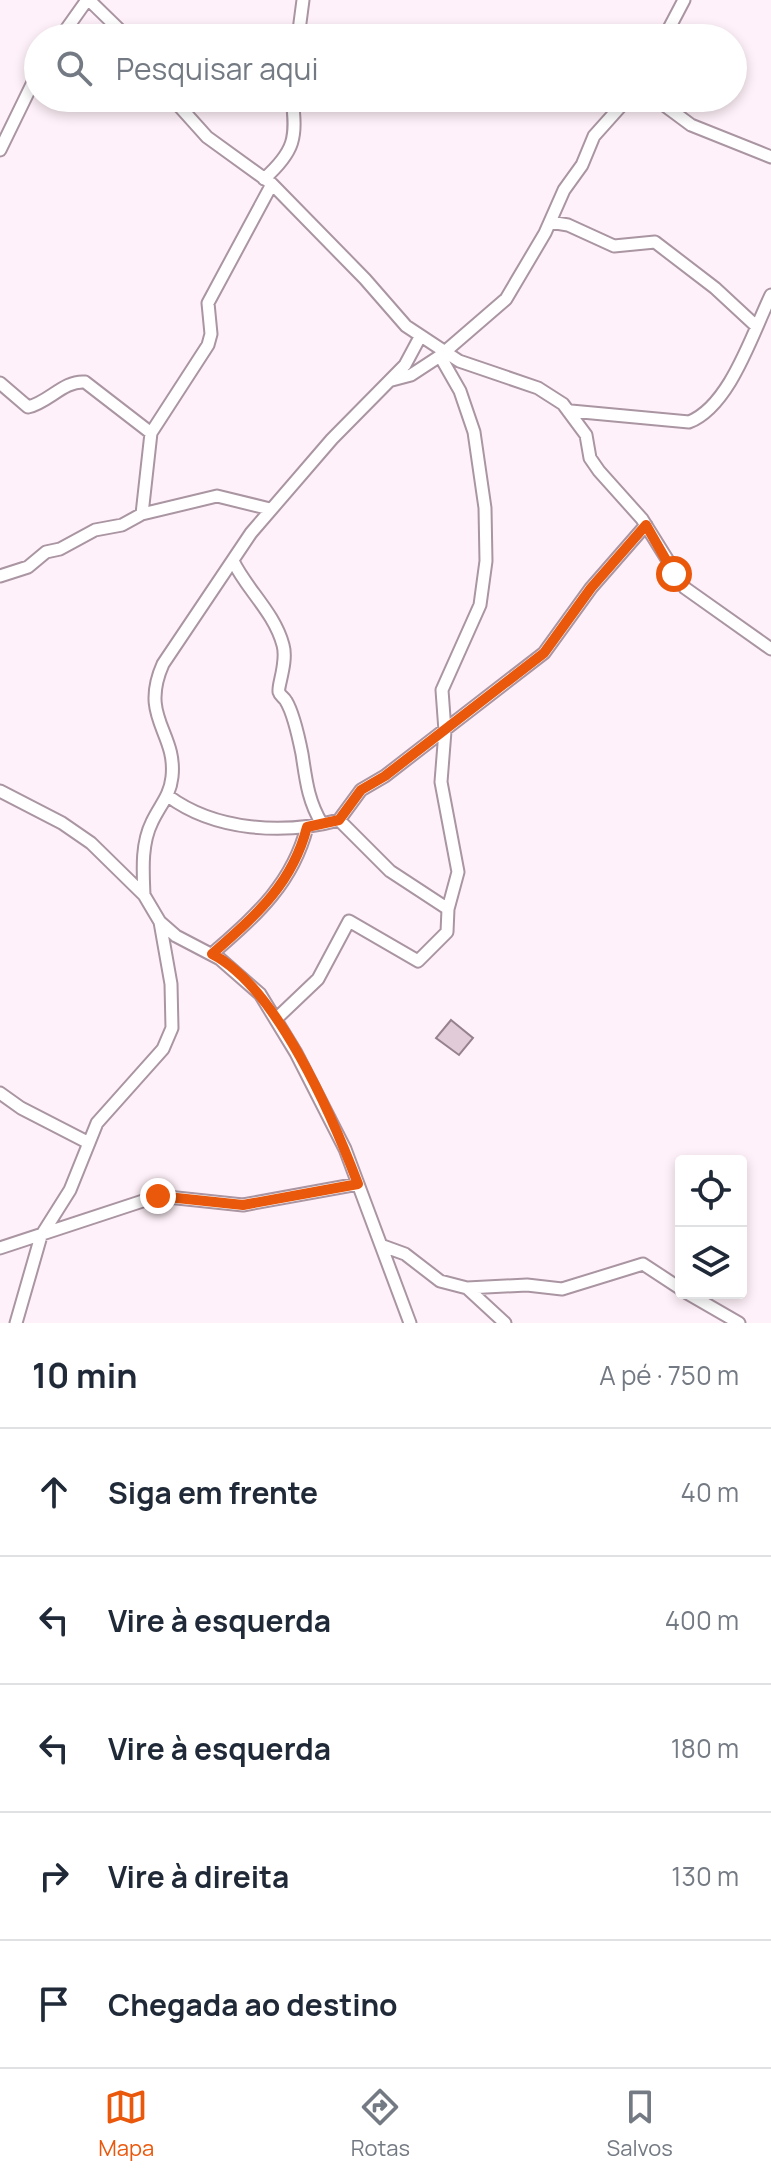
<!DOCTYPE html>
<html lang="pt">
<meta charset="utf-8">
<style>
body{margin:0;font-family:Manrope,sans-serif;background:#f2f2f3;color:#1f2937}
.controls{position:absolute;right:24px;bottom:24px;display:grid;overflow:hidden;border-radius:8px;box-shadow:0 4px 12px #0003}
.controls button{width:72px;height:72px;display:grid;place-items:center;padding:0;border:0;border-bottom:2px solid #e0e1e3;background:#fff;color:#1f2937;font:40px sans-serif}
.stop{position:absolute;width:24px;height:24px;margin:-18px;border:6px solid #ea580c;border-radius:50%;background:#fff}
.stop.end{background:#ea580c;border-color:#fff;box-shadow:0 2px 8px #0008}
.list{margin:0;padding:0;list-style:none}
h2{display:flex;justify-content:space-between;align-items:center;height:104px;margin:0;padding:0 32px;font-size:34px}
h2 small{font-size:26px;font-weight:400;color:#747a83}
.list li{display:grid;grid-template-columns:52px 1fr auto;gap:24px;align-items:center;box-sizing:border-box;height:128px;padding:0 32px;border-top:2px solid #e0e1e3}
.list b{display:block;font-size:30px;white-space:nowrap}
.list em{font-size:26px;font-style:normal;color:#747a83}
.icon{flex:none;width:44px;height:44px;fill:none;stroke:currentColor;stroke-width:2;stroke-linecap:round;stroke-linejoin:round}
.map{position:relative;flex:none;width:771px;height:1323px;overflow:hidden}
.search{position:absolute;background:#fff;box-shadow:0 4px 12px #0003;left:24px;right:24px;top:24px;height:88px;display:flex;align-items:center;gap:20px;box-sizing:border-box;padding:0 28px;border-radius:44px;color:#747a83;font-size:30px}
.sheet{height:744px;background:#fff}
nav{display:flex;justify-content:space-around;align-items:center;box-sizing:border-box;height:112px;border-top:2px solid #e0e1e3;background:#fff;font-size:22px;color:#747a83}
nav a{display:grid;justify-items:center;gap:4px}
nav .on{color:#ea580c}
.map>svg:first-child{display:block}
.building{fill:#e1cbd9;stroke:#96818e;stroke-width:2}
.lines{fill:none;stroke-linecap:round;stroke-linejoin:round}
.minor-casing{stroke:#aa95a2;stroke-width:15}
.minor{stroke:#fff;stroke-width:11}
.route{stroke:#ea580c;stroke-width:10}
</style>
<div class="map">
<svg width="771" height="1323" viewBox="0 0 771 1323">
<rect width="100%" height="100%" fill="#fff1f9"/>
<path class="building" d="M 451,1020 L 473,1038 L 459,1055 L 436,1038 Z"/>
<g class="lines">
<g class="minor-casing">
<path id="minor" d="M 89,0 L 128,38
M 60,38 L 87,0
M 298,38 L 303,0
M 664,38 L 684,0
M 172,98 L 207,137 L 272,184 L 365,279 L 406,326 L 459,361 L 538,388 L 563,404 L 586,435 L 590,458 L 599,471 L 642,519 L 685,588 L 771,649
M 627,99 L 660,102 L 691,125 L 771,157
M 0,150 L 38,72
M 264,179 C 295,151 297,138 292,98
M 550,222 L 568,225 L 614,246 L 655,242 L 715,288 L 756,326
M 392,380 L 411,375 L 440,356 L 506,299 L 545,233 L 564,190 L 582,165 L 594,136 L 628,98
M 0,383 L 28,407 C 48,403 64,380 85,382 L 151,433
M 571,411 L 689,422 C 730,406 752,334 771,295
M 142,514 L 151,433 L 208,345 L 211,334 L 208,303 L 272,184
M 233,561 C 247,590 274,612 283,645 C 288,662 277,687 279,692 C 280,696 284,697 286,701 C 294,714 299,739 302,754 C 306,780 308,801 322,824
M 0,576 L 28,567 L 46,552 L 60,549 L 95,530 L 122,525 L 142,514 L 217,496 L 270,509
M 0,791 L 62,823 L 91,843 L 144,895 L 160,922 L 176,936 L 220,959 L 260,994 L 296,1053 L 345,1149 L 410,1323
M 168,796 C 215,831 284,835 339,820 L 361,790 L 385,776 L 544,653 L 591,588 L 646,525
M 339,820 L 390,871 L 448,909
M 144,895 C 143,871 141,844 152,822 C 160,805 170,796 172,777 C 177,732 139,718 163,664 L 251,533 L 332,439 L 405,365 L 420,337
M 212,954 C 255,916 292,885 307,827
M 276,1019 L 318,979 L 349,921 L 418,961 L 447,932 L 448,909 L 458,872 L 441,782 L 445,731 L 442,690 L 480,605 L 486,561 L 485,508 L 474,432 L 460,391 L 440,356
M 0,1093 L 21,1108 L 89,1143
M 383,1246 L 405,1254 L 440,1281 L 467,1288 L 527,1285 L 562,1289 L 643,1264 L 681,1289
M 0,1248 L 158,1196 L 243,1205 L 358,1184
M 467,1288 L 505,1323
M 687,1293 L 739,1323
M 16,1323 L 41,1236 L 70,1190 L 97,1123 L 163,1049 L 172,1028 L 171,984 L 160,922"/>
</g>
<use href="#minor" class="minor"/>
</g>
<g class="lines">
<path class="route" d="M 158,1196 L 243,1205 L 358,1184 C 333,1118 277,987 212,954 C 255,916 292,885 307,827 L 339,820 L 361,790 L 385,776 L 544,653 L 591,588 L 646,525 L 674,574"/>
</g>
</svg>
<div class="controls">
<button><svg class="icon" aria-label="locate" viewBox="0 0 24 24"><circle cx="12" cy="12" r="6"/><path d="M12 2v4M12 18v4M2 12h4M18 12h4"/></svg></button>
<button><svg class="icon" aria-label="layers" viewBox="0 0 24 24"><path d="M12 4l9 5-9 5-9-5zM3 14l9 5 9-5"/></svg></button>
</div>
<div class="stop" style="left:674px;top:574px"></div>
<div class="stop end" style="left:158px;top:1196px"></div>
<div class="search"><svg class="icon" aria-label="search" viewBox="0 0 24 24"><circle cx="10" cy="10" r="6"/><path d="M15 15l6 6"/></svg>Pesquisar aqui</div>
</div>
<section class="sheet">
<h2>10 min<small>A pé · 750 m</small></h2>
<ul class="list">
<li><svg class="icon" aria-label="ahead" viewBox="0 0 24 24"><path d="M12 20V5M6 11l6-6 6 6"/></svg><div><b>Siga em frente</b></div><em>40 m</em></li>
<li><svg class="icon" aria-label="left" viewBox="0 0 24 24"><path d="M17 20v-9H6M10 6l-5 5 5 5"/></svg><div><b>Vire à esquerda</b></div><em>400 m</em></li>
<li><svg class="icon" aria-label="left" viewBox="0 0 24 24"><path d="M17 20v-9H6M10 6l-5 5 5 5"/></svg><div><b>Vire à esquerda</b></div><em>180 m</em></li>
<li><svg class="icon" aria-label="right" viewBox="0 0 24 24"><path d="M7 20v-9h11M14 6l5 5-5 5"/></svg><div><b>Vire à direita</b></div><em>130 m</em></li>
<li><svg class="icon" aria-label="arrive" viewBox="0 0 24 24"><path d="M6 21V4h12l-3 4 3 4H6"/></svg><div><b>Chegada ao destino</b></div></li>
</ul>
</section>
<nav>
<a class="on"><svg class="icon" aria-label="map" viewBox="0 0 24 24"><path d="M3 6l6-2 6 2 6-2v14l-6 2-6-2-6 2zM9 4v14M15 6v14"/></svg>Mapa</a>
<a><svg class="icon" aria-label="directions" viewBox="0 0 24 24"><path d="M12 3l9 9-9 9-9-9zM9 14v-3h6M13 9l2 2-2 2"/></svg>Rotas</a>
<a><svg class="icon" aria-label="saved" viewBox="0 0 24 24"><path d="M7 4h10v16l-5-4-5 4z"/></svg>Salvos</a>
</nav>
